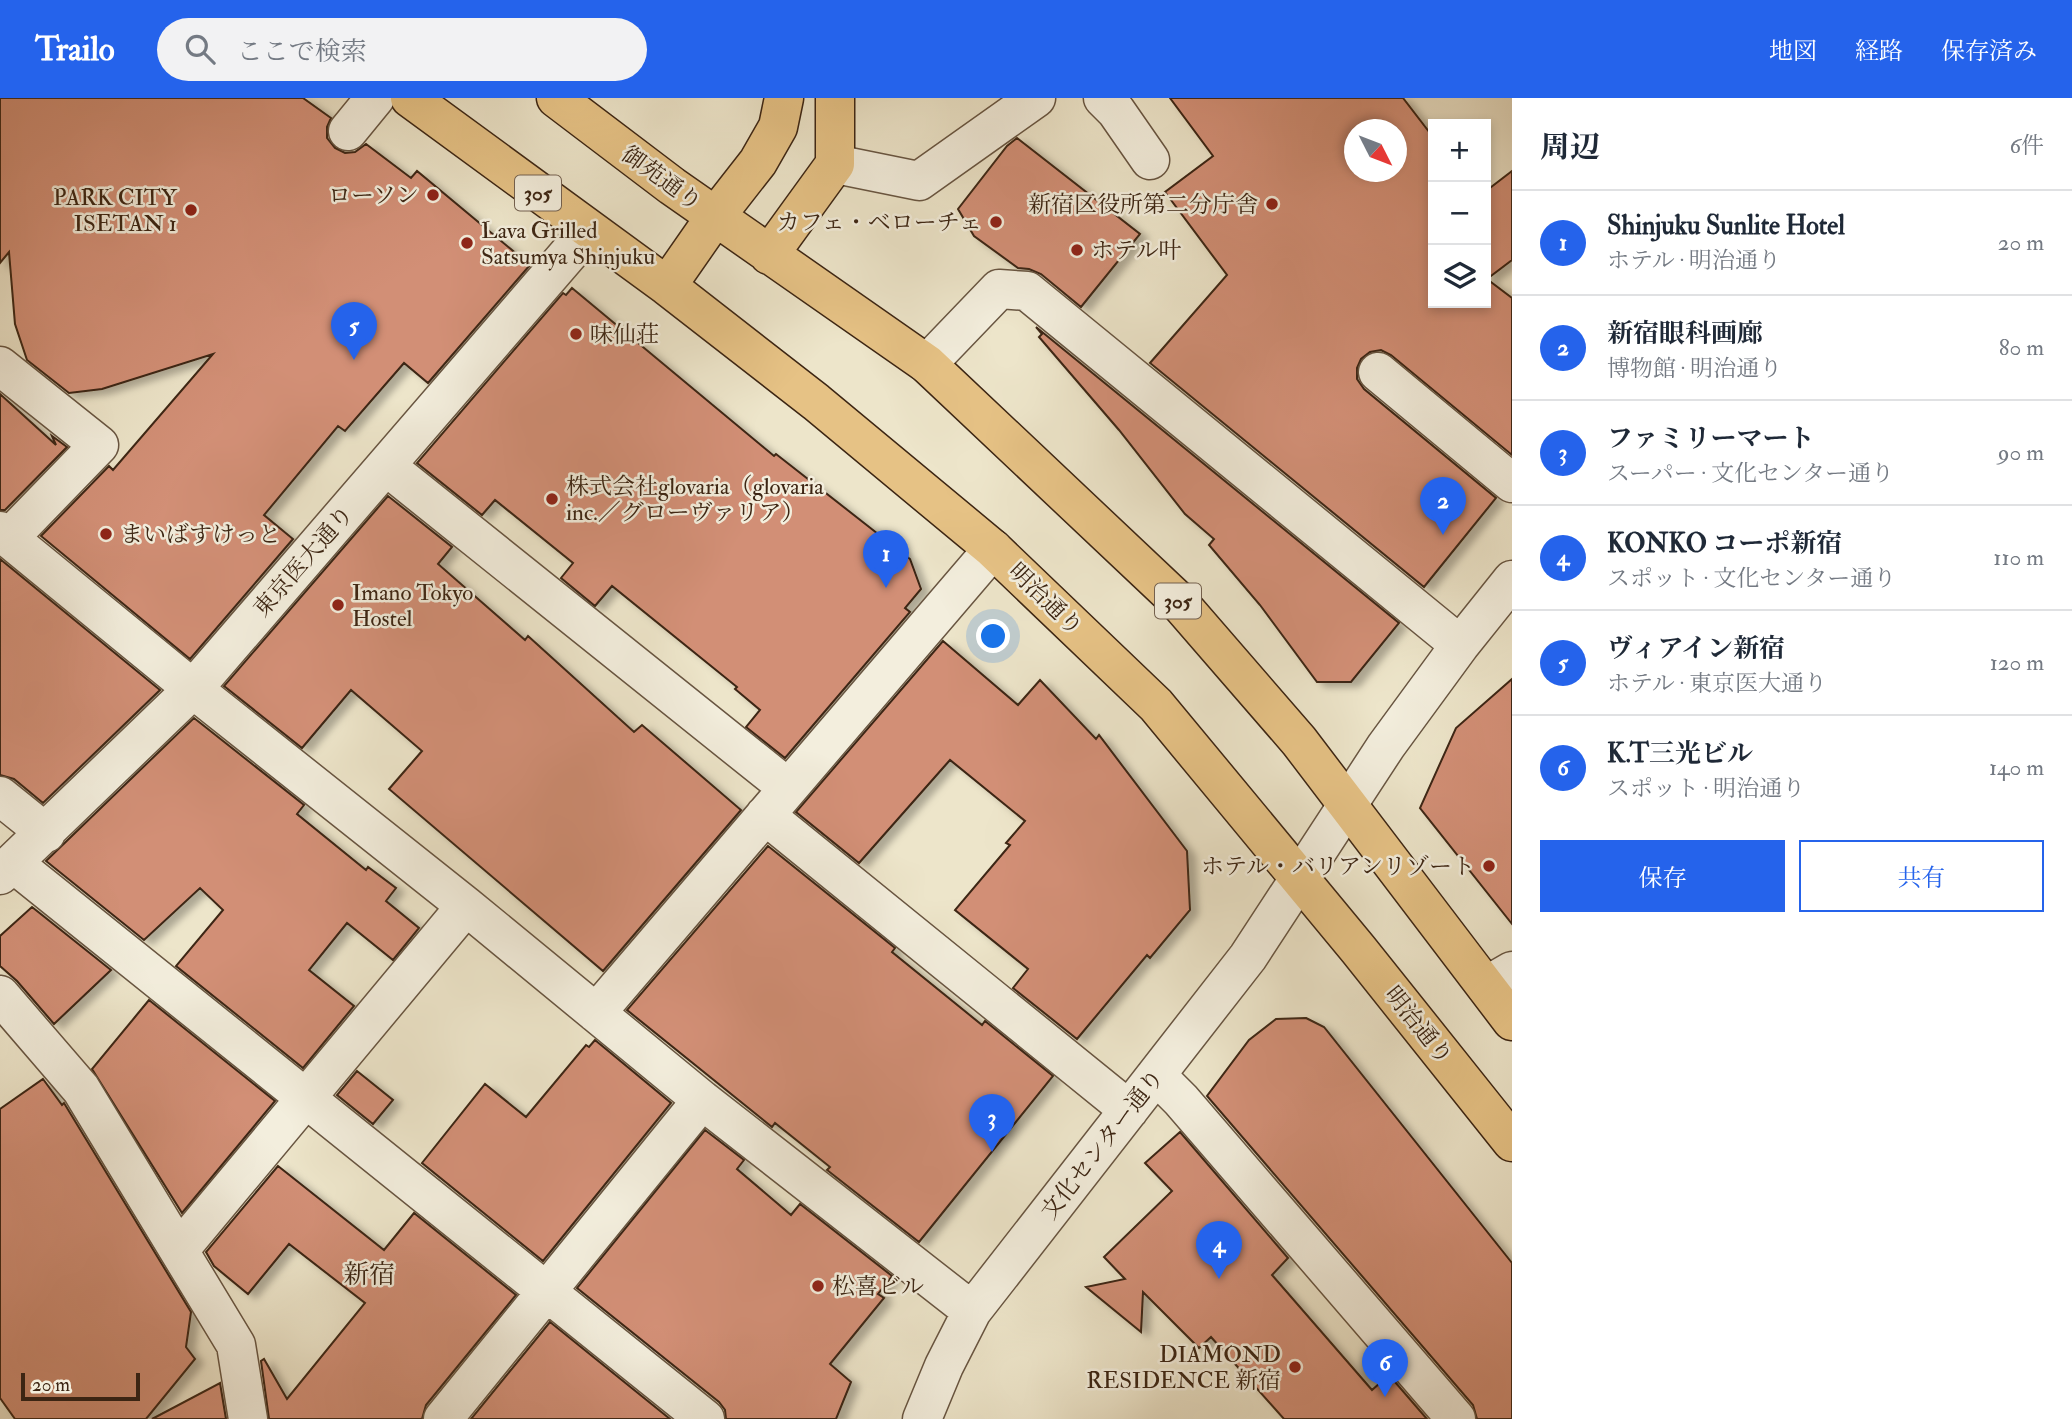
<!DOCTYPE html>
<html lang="ja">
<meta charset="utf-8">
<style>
body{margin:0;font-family:"IM FELL Double Pica","Noto Serif JP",serif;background:#f2f2f3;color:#1f2937}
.controls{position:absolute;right:21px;top:21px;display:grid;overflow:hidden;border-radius:0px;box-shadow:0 4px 10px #0003}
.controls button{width:63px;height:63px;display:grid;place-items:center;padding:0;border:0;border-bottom:2px solid #e0e1e3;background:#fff;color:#1f2937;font:35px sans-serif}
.compass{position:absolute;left:1344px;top:21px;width:63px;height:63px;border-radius:50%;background:#fff;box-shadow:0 4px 10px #0003;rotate:132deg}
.scale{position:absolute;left:21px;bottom:18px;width:119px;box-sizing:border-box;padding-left:7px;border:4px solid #3c2513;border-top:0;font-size:19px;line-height:24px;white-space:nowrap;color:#3c2513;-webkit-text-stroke:5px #f3eedd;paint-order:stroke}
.you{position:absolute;left:994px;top:539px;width:24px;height:24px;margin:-18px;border:5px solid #fff;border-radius:50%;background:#1a73e8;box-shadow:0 0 0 10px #1a73e833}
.badge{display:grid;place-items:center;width:46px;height:46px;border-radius:50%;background:#2563eb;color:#fff;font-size:23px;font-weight:700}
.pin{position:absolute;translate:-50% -58px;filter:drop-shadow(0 2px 4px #0008)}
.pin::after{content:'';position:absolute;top:37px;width:24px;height:21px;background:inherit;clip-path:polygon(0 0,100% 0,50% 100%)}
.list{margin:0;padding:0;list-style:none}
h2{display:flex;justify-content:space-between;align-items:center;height:91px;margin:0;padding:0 28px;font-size:30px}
h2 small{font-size:23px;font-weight:400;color:#747a83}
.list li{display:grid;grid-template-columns:46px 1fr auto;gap:21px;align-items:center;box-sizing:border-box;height:105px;padding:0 28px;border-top:2px solid #e0e1e3}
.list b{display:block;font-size:26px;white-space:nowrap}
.list p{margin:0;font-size:23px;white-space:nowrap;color:#747a83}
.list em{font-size:23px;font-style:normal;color:#747a83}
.actions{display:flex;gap:14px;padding:21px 28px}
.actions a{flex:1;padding:16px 0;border:2px solid #2563eb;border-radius:0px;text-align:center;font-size:24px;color:#2563eb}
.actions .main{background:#2563eb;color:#fff}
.icon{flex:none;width:38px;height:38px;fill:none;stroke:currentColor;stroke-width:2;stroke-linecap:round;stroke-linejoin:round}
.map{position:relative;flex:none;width:1512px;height:1321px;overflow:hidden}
header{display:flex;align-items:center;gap:42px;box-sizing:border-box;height:98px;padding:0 35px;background:#2563eb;color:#fff}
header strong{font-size:33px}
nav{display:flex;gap:38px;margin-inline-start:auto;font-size:24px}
.search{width:490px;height:63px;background:#f2f2f3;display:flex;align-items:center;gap:18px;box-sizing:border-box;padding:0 24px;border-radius:38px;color:#747a83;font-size:26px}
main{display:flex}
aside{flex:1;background:#fff}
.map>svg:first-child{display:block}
.building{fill:#d28f76;stroke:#3c2513;stroke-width:2;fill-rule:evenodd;filter:url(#shadow)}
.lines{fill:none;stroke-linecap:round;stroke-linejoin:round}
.minor-casing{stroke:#685541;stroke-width:41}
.major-casing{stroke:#3c2513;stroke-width:41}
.minor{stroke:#f3eedd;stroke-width:38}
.major{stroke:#e6c285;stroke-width:38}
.poi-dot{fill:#8f2418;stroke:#f3eedd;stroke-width:2.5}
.labels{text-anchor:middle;stroke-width:5;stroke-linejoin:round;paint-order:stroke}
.shield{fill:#f3eedd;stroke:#736150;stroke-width:2}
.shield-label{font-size:21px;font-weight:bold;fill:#3c2513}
.street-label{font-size:23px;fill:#3c2513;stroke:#f3eedd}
.poi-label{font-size:23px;fill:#3c2513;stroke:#f3eedd;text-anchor:start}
.quarter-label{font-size:26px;fill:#3c2513;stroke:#f3eedd}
</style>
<header>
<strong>Trailo</strong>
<div class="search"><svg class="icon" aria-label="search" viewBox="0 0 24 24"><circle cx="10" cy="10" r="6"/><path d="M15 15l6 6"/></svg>ここで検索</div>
<nav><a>地図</a><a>経路</a><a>保存済み</a></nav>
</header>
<main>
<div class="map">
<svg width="1512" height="1321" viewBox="0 0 1512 1321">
<defs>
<filter id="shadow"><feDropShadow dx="8" dy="4.5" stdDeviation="3.5" flood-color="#0004"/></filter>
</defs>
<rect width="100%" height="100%" fill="#ede5ca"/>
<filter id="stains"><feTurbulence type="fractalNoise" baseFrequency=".00286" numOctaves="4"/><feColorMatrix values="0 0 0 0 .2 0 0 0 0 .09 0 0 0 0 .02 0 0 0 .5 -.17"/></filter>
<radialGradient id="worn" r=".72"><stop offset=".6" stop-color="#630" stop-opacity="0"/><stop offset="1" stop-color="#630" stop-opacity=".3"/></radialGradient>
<path class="building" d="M 0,0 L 303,0 L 331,20 L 327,29 L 327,40 L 335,50 L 345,55 L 355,54 L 366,46 L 411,80 L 417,73 L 530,167 L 428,285 L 404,265 L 345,333 L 338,328 L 264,417 L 293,441 L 190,561 L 41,438 L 109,368 L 113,372 L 213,256 L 102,291 L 69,295 L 27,262 L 15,226 L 9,154 L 0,165 Z
M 1170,0 L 1403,0 L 1433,39 L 1433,205 L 1486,205 L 1486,93 L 1512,73 L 1512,162 L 1487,181 L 1512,200 L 1512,357 L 1391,257 L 1381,252 L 1370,254 L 1361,261 L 1357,270 L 1357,281 L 1364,291 L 1496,400 L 1424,489 L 1150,265 L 1227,177 L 1165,94 L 1213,58 ZM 1354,32 L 1396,32 L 1396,74 L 1354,74 Z
M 1017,40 L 1140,136 L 1081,209 L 1041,176 L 1029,171 L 1018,170 L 974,138 L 958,111 L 1007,48 Z
M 572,190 L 774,358 L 776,356 L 910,461 L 921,491 L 905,510 L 910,514 L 785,660 L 746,629 L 760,612 L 735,591 L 737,589 L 612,488 L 595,508 L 561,480 L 573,465 L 495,402 L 482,417 L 417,365 L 563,195 L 566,197 Z
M 1036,229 L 1399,525 L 1351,584 L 1317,584 L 1260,507 L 1209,447 L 1214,441 L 1185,416 L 1119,332 L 1039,239 L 1042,236 Z
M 0,296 L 56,347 L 52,338 L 67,349 L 5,412 L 0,412 Z
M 388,398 L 452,449 L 438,466 L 525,542 L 528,538 L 634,634 L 642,627 L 741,712 L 603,873 L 389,691 L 422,653 L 351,592 L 302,650 L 224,588 Z
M 0,461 L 160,592 L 43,705 L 14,681 L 0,677 Z
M 943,543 L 1018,607 L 1040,582 L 1096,641 L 1099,637 L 1187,753 L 1190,812 L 1150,860 L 1147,857 L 1077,941 L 1013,890 L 1028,871 L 955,812 L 1010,747 L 1006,745 L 1025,723 L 950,662 L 859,765 L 796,714 Z
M 1512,581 L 1512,826 L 1420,710 L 1456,630 Z
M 194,620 L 304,707 L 297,716 L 366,772 L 368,769 L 396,790 L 386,803 L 419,830 L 393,862 L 347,825 L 309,872 L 354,908 L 303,970 L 176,868 L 223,812 L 200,790 L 144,842 L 46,763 Z
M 768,748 L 895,850 L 892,854 L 982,927 L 985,923 L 1053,978 L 919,1144 L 827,1072 L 830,1069 L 775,1025 L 772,1029 L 627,912 Z
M 32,809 L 111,872 L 54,926 L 17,883 L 0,868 L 0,838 Z
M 149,902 L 275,1003 L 182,1115 L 92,971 Z
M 1306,920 L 1324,929 L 1512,1165 L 1512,1321 L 1477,1321 L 1473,1307 L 1207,998 L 1249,942 L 1276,921 Z
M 595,942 L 671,1005 L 543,1163 L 422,1065 L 485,986 L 526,1019 L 586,947 L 589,949 Z
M 357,973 L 393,1002 L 373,1026 L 337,997 Z
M 43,981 L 62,1007 L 64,1005 L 191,1214 L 186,1249 L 195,1261 L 146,1321 L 15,1321 L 0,1300 L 0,1011 Z
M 705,1032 L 744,1062 L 737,1071 L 791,1117 L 800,1106 L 892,1178 L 878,1196 L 884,1200 L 830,1266 L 851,1284 L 836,1321 L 726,1321 L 725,1312 L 719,1304 L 577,1190 Z
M 1180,1034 L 1288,1160 L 1272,1177 L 1372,1292 L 1389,1277 L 1427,1321 L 1284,1321 L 1211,1239 L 1199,1250 L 1143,1194 L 1141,1234 L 1086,1189 L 1125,1181 L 1104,1159 L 1172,1093 L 1145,1065 Z
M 278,1068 L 384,1152 L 414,1115 L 516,1197 L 426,1307 L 422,1321 L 269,1321 L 261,1263 L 264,1261 L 287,1301 L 365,1205 L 289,1146 L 248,1196 L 214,1168 L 206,1154 Z
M 550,1224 L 670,1321 L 471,1321 Z
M 220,1285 L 226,1321 L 152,1321 Z"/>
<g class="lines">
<g class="minor-casing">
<path id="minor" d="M 1103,0 L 1116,13 L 1150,62
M 348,33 L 375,0
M 835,66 L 919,83 L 1036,0
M 927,266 L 999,191 L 1027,193 L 1460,547
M 0,268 L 99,347 L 9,440
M 1378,274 L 1512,385
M 386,368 L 788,690
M 0,433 L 193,591 L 466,808 L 702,1002 L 972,1213
M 0,698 L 46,735
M 765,717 L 1129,1012
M 13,765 L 705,1321
M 0,777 L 193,591 L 589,132
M 1486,888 L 1512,873
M 0,897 L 81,991 L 236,1247 L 248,1321
M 596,915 L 993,451
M 1156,977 L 1181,1002 L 1456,1321
M 180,1151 L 466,808
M 443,1321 L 702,1002
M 922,1321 L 944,1268 L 972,1213 L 1248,859 L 1386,648 L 1460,547 L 1512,482"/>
</g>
<g class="major-casing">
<path id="major" d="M 410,0 L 667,188 L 816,304 L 993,451 L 1156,607 L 1358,851 L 1512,1044
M 556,0 L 672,88 L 927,266 L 1176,501 L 1299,643 L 1512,923
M 769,157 L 835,66 L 835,0
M 667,188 L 715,119 L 758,64 L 778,29 L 784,0"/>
</g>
<use href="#minor" class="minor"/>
<use href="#major" class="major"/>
</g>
<g class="poi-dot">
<circle cx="433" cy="97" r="7"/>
<circle cx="1272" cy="106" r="7"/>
<circle cx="191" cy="112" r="7"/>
<circle cx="996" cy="124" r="7"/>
<circle cx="467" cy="145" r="7"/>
<circle cx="1077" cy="152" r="7"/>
<circle cx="576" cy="236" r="7"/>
<circle cx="552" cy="401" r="7"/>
<circle cx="106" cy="436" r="7"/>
<circle cx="338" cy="507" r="7"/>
<circle cx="1489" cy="768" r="7"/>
<circle cx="818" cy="1188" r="7"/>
<circle cx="1295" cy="1269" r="7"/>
</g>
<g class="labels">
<g class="shield">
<rect x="515" y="77.5" width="46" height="35" rx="5"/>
<rect x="1155" y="485.5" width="46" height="35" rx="5"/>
</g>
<g class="shield-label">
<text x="538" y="102">305</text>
<text x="1178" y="510">305</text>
</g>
<g class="street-label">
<text transform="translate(662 80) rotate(36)" y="8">御苑通り</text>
<text transform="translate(303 463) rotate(-49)" y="8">東京医大通り</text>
<text transform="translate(1046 501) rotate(44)" y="8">明治通り</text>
<text transform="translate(1419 927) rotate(51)" y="8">明治通り</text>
<text transform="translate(1102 1046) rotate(-52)" y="8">文化センター通り</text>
</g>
<g class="poi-label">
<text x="419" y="105" text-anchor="end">ローソン</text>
<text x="177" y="107" text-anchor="end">PARK CITY<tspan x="177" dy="26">ISETAN 1</tspan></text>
<text x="1258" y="114" text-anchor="end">新宿区役所第二分庁舎</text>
<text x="982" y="132" text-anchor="end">カフェ・ベローチェ</text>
<text x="481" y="140">Lava Grilled<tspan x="481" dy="26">Satsumya Shinjuku</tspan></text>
<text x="1091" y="160">ホテル叶</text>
<text x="590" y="244">味仙荘</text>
<text x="566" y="396">株式会社glovaria（glovaria<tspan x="566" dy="26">inc.／グローヴァリア）</tspan></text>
<text x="120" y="444">まいばすけっと</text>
<text x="352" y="502">Imano Tokyo<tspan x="352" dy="26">Hostel</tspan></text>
<text x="1475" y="776" text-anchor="end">ホテル・バリアンリゾート</text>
<text x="832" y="1196">松喜ビル</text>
<text x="1281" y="1264" text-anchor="end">DIAMOND<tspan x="1281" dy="26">RESIDENCE 新宿</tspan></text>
</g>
<g class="quarter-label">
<text x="369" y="1185">新宿</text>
</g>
</g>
<rect width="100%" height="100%" filter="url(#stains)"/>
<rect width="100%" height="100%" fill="url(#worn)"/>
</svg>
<div class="controls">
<button>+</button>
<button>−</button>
<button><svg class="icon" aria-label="layers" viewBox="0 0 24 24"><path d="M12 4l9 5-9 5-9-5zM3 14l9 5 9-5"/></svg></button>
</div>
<svg class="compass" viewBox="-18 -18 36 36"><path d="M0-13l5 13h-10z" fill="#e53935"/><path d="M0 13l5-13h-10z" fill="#747a83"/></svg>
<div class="scale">20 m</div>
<div class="you"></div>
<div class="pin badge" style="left:886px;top:490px">1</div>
<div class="pin badge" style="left:1443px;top:437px">2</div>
<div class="pin badge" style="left:992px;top:1054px">3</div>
<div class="pin badge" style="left:1219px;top:1181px">4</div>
<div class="pin badge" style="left:354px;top:262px">5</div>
<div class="pin badge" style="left:1385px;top:1299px">6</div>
</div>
<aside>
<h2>周辺<small>6件</small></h2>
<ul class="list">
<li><span class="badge">1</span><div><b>Shinjuku Sunlite Hotel</b><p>ホテル · 明治通り</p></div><em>20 m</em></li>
<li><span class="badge">2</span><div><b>新宿眼科画廊</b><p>博物館 · 明治通り</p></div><em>80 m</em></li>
<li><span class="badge">3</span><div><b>ファミリーマート</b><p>スーパー · 文化センター通り</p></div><em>90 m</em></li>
<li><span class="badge">4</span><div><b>KONKO コーポ新宿</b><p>スポット · 文化センター通り</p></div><em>110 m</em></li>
<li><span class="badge">5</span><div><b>ヴィアイン新宿</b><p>ホテル · 東京医大通り</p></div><em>120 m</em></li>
<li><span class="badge">6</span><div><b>K.T三光ビル</b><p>スポット · 明治通り</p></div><em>140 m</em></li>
</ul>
<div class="actions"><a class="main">保存</a><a>共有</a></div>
</aside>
</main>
